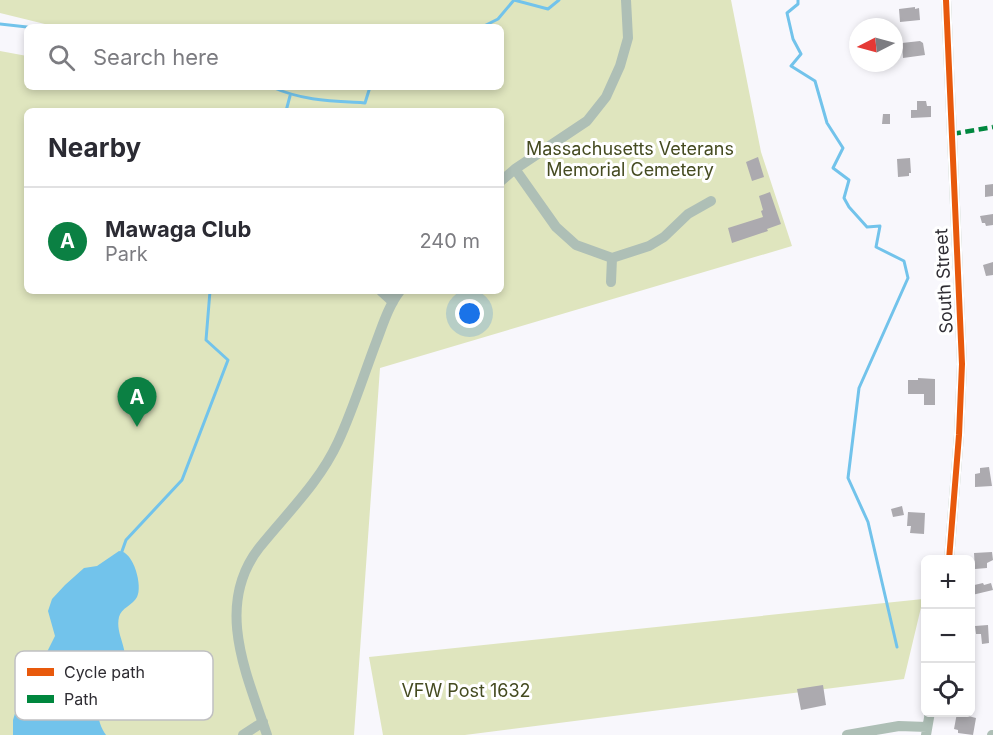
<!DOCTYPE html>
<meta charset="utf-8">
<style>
body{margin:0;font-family:Inter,sans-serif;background:#f2f2f3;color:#2b2b33}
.controls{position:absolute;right:18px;bottom:18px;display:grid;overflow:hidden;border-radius:9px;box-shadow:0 3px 9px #0003}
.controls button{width:54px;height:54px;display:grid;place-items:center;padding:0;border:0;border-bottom:2px solid #e1e1e2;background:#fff;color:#2b2b33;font:30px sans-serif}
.compass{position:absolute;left:849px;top:18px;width:54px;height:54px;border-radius:50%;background:#fff;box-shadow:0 3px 9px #0003;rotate:264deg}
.you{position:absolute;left:470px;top:314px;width:21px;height:21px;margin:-15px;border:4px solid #fff;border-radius:50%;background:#1a73e8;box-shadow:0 0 0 9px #1a73e833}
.badge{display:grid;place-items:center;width:39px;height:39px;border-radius:50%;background:#0b8043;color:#fff;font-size:20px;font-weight:700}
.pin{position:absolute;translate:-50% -50px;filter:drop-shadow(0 2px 3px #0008)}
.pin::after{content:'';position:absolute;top:32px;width:21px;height:18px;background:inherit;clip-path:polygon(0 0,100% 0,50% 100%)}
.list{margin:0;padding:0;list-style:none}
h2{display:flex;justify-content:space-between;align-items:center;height:78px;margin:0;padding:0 24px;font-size:26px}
h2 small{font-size:20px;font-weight:400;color:#7c7c81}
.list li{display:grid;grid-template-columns:39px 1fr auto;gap:18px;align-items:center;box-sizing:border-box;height:108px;padding:0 24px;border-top:2px solid #e1e1e2}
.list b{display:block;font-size:22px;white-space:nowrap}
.list p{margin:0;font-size:20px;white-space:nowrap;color:#7c7c81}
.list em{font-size:20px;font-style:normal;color:#7c7c81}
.icon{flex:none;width:33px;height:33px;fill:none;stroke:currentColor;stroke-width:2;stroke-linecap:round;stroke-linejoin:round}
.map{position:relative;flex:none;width:993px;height:735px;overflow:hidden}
.search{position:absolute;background:#fff;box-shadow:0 3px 9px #0003;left:24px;top:24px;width:480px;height:66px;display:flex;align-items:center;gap:15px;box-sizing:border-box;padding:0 21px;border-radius:9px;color:#7c7c81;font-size:22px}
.panel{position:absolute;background:#fff;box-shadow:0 3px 9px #0003;left:24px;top:108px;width:480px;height:186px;border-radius:9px}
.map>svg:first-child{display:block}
.green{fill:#dfe5be;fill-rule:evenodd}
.water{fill:#72c3eb}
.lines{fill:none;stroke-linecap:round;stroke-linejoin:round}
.stream{stroke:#72c3eb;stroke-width:3}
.building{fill:#acaaaf}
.minor{stroke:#aebfb6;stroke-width:10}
.quiet{stroke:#00873e;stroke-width:4.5;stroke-dasharray:9 4.5;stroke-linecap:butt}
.cycleway-casing{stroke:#fff;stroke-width:10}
.cycleway{stroke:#e8590c;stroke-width:6}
.labels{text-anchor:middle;stroke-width:6;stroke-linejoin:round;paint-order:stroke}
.park-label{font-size:18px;fill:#454b21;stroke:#fff}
.street-label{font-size:18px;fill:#2e2c32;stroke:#fff}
.key{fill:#fff;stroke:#c0c0c2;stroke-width:1.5}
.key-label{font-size:16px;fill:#2e2c32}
</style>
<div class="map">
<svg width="993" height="735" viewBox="0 0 993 735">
<rect width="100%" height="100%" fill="#f8f7fc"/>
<path class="green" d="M 0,0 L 731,0 L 761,152 L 792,246 L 380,368 L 354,735 L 0,735 L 0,51 L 27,56 L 27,87 L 501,87 L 501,27 L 57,27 L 0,13 ZM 27,111 L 501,111 L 501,291 L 27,291 Z
M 923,599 L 904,679 L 465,735 L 383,735 L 369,657 Z"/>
<path class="water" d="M 119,551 C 134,551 143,587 137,597 C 133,605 121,608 119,617 C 115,635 129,647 124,667 C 121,675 111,681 106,688 C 95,702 96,721 106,735 L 13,735 L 13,720 L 24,683 L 41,664 L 55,636 L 48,611 L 52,599 L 65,585 L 84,568 L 97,566 Z"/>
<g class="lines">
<path class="stream" d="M 798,0 L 798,4 L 787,13 L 793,39 L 801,54 L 791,66 L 815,81 L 827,123 L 843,148 L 833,168 L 849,180 L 844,198 L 849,207 L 867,227 L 880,226 L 876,247 L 904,261 L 908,278 L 859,388 L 848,478 L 868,522 L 897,647
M 0,24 L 27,27
M 482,27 L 498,19 L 514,0 L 548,9 L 559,0
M 272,87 C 303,101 332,101 365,103 L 370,87
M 286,111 L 290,96
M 121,554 L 126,540 L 182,480 L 228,360 L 206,340 L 210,291"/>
</g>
<path class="building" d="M 915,7 L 915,9 L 919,8 L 920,20 L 900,22 L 899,9 Z
M 920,41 L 923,43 L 925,55 L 903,58 L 902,43 Z
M 917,101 L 926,101 L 927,106 L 931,106 L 931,117 L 911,118 L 911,110 L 917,110 Z
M 883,114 L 890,114 L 890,124 L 882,124 Z
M 758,157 L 764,177 L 752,181 L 746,162 Z
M 910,158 L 911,173 L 909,173 L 909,176 L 898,177 L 897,159 Z
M 993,184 L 993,196 L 985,197 L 985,185 Z
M 770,192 L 781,224 L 767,229 L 768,231 L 732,243 L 728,228 L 763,217 L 761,211 L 763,210 L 759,196 Z
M 993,214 L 993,225 L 986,226 L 985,223 L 982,223 L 980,216 Z
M 993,262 L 993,275 L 986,276 L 983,265 Z
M 918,378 L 935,379 L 935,405 L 924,405 L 924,394 L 908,394 L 908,380 L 918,380 Z
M 989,467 L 992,486 L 975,487 L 975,474 L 980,473 L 980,468 Z
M 902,506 L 904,515 L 893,517 L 891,509 Z
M 908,512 L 925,513 L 924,534 L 910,533 L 911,526 L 907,526 Z
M 992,552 L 993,560 L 987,563 L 987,568 L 975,569 L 974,553 Z
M 983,583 L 984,585 L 991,583 L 993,590 L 972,595 L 970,586 Z
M 988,625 L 989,643 L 982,644 L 981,634 L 976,634 L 975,626 Z
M 823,685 L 826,705 L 801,710 L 797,689 Z
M 957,713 L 976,718 L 973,735 L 958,733 L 958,730 L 954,729 Z"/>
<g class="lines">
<path class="minor" d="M 946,0 L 962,364 L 959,435 L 949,560
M 515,169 L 587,121 L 606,97 L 620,66 L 628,38 L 626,0
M 501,181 L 515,169 L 556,227 L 576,245 L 612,258 L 611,282
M 612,258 L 649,246 L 664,237 L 688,214 L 711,201
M 381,291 L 393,302
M 243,735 L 263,722
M 267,735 C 247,675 214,606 259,548 C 287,513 319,483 338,442 C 353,410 364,374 377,340 C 383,324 389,305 400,291
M 847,735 L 899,726 L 927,727
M 926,735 L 930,712
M 992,735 L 993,735"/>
<path class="quiet" d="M 952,134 L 993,127"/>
<g class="cycleway-casing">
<path id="cycleway" d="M 946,0 L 962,364 L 959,435 L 949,560"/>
</g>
<use href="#cycleway" class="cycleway"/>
</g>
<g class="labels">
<g class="park-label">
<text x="630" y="155">Massachusetts Veterans<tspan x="630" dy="21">Memorial Cemetery</tspan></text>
<text x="466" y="697">VFW Post 1632</text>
</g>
<g class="street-label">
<text transform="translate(944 281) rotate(-93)" y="6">South Street</text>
</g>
</g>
<rect x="15" y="651" width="198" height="69" rx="9" class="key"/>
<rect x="27" y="668" width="27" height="8" fill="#e8590c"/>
<rect x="27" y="695" width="27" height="8" fill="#00873e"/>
<g class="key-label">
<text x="64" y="678">Cycle path</text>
<text x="64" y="705">Path</text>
</g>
</svg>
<div class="controls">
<button>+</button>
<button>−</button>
<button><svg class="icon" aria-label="locate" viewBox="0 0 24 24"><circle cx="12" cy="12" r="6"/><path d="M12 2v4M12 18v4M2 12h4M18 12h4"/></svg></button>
</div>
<svg class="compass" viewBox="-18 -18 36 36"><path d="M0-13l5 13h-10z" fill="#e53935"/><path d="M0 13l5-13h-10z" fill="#7c7c81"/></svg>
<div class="you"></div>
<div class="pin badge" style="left:137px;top:427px">A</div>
<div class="search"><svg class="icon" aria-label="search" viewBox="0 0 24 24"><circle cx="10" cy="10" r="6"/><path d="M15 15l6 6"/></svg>Search here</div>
<section class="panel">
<h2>Nearby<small></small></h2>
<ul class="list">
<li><span class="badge">A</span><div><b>Mawaga Club</b><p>Park</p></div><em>240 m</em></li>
</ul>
</section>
</div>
